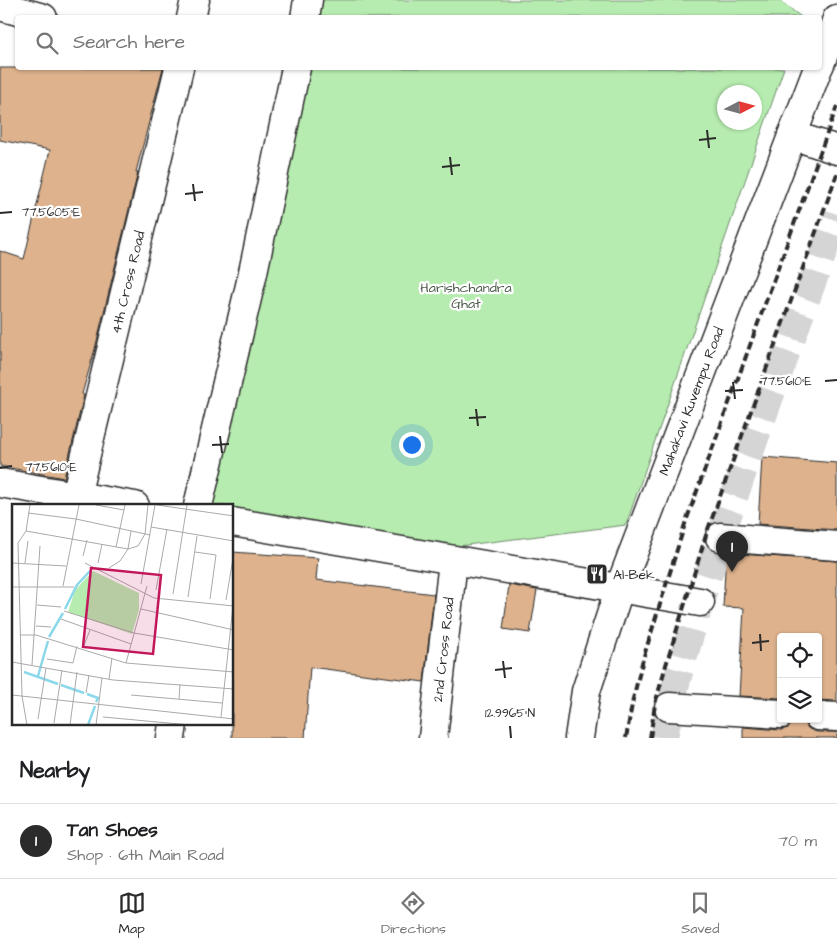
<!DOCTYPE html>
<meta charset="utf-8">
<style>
body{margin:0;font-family:"Architects Daughter",sans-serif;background:#f6f6f6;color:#202124}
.controls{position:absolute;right:15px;bottom:15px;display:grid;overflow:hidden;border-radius:5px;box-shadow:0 1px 4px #0004}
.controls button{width:45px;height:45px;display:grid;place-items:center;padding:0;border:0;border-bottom:1px solid #e0e0e0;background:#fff;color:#202124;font:25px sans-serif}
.compass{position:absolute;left:717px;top:85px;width:45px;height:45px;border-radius:50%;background:#fff;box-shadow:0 1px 4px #0004;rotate:84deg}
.you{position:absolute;left:411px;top:444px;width:18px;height:18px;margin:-12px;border:4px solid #fff;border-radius:50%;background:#1a73e8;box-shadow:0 0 0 8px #1a73e833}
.badge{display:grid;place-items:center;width:32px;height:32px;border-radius:50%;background:#2b2b2b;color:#fff;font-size:16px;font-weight:700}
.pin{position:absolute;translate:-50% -41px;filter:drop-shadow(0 1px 2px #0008)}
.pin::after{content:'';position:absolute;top:26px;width:18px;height:15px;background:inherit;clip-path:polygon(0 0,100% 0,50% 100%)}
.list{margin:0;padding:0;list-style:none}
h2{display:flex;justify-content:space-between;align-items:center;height:65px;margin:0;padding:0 20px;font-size:21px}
h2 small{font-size:16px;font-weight:400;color:#757577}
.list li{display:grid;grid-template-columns:32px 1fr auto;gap:15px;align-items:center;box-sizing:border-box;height:75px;padding:0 20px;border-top:1px solid #e0e0e0}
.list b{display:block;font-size:19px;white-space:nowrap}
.list p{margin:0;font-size:16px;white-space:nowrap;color:#757577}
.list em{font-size:16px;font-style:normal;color:#757577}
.icon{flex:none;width:28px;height:28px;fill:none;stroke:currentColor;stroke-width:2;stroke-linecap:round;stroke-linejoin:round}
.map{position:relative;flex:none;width:837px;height:738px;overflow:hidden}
.search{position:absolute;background:#fff;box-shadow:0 1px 4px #0004;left:15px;right:15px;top:15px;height:55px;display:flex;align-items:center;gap:12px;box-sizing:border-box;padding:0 18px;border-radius:5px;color:#757577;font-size:19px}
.sheet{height:140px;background:#fff}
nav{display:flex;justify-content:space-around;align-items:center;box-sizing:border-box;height:70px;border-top:1px solid #e0e0e0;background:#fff;font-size:14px;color:#757577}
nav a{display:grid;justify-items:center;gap:2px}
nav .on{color:#2b2b2b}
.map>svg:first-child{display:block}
.green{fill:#b6ecaf;stroke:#708c6d;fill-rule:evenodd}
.building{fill:#ddb28d;stroke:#2b2b2b}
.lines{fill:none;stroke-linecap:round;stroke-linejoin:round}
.secondary-tunnel{stroke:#d5d5d5;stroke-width:28;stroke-dasharray:28 14;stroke-linecap:butt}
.minor-casing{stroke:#2b2b2b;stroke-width:31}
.secondary-casing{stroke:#2b2b2b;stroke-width:31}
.minor{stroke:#fff;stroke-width:28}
.secondary{stroke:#fff;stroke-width:28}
.rail{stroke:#2b2b2b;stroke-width:4;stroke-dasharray:8 4;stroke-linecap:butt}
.ticks{fill:none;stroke:#2b2b2b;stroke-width:2}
.labels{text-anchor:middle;stroke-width:4.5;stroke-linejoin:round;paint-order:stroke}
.street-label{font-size:14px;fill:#2b2b2b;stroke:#fff}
.park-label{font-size:14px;fill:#4e5b4c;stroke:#fff}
.poi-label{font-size:14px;fill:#2b2b2b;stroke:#fff;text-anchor:start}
.inset-river{fill:none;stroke:#8bd8ea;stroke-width:2.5}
.inset-road{fill:none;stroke:#aaa;stroke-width:1}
.view{fill:#c2185b;fill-opacity:0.15;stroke:#c2185b;stroke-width:2.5}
.inset-edge{fill:none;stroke:#2b2b2b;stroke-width:2.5}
.ticks-label{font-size:12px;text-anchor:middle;fill:#2b2b2b;stroke:#fff;stroke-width:4.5;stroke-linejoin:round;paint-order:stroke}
</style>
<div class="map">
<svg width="837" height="738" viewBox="0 0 837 738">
<rect width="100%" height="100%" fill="#fff"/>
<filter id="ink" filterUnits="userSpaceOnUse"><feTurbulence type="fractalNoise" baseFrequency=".02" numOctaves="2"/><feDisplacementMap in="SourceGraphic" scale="10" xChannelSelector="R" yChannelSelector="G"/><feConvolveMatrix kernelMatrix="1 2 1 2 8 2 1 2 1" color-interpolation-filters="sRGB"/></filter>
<g filter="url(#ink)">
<path class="green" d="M 301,0 L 779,0 L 801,17 L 297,18 Z
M 286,68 L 784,68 L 626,525 L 450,547 L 233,510 L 232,506 L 209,505 L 184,501 ZM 724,92 L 754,92 L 754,122 L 724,122 Z"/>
<path class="building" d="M 0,68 L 163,68 L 136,172 L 138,172 L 95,349 L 82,394 L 84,395 L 64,478 L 0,466 L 0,251 L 24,259 L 50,150 L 0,140 Z
M 762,457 L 837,463 L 837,530 L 758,524 Z
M 232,552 L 318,558 L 316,580 L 434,594 L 424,682 L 310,667 L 305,738 L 232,738 Z
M 726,553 L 837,561 L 837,701 L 818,700 L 818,637 L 781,637 L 781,698 L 739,696 L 744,608 L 723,607 Z
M 509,585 L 537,590 L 530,633 L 503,629 Z
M 795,719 L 803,719 L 804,724 L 809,729 L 817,732 L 837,732 L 837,738 L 743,738 L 743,727 L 781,730 L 788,728 Z"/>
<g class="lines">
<path class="secondary-tunnel" d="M 664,738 C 672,688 689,641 703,592 C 742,465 792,340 837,214"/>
<g class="minor-casing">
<g id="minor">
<path d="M 0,6 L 43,18"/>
<path d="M 191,18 L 195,0"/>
<path d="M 305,18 L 308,0"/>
<path d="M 0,483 L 135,506"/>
<path id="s1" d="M 76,496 L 179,68"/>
<path d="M 198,506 L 252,277 L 296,68"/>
<path d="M 232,522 L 700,602"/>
<path d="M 720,537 L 837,546"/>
<path d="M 669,707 L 781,714"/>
<path d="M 818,716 L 837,717"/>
<path d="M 171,738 L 173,724"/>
<path id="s2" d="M 433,738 L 453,561"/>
</g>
</g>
<g class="secondary-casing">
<g id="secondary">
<path d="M 820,64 L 837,19"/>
<path d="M 792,135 L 837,150"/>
<path id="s3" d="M 579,738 L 586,691 L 620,587 L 818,68"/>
</g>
</g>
<use href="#minor" class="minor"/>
<use href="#secondary" class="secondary"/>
<path class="rail" d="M 626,738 L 633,699 L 643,659 L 685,524 L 837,106
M 650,738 L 655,704 L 666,665 L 707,532 L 837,174"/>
</g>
</g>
<path class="ticks" d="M 707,130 L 709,148M 699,140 L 716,138M 450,157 L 452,175M 442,167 L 460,165M 193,184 L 195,201M 185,194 L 203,192M 0,213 L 12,212M 825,381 L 837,380M 733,382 L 735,399M 725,391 L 743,390M 476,409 L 478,426M 469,418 L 486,417M 220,436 L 222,453M 212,445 L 229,444M 0,468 L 12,466M 760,634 L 761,651M 752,643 L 769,641M 503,661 L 505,678M 495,670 L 512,668M 510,726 L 511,738"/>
<defs>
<g id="restaurant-square" transform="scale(1.125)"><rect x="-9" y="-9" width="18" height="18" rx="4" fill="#2b2b2b" stroke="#fff"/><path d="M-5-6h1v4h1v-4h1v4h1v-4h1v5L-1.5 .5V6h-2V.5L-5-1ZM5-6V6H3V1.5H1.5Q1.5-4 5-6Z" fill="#fff"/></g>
</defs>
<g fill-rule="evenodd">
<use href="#restaurant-square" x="597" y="574"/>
</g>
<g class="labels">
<g class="street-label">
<text dy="5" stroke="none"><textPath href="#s1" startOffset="220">4th Cross Road</textPath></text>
<text dy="5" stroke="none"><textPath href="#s3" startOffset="356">Mahakavi Kuvempu Road</textPath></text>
<text dy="5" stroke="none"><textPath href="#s2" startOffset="89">2nd Cross Road</textPath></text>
</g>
<g class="park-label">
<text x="466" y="292">Harishchandra<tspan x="466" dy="16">Ghat</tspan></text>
</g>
<g class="poi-label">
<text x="613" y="579">Al-Bek</text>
</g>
</g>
<g transform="translate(12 504)">
<rect width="221" height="221" fill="#fff"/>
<path d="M 81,67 L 127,89 L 127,106 L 120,130 L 56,108 L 63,86 Z" fill="#b6ecaf"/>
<path class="inset-river" d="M 53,105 L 65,81 L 78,67M 37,133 L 51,109M 12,168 L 46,180M 26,172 L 36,137M 49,181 L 72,189M 75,190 L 86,194 L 84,198M 76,221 L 83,202"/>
<path class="inset-road" d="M 84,1 L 112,6M 145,1 L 222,12M 16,9 L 64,15 L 138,31M 139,23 L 222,37M 14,27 L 18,1M 104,43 L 113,1M 116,45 L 119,27M 183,48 L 204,51 L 198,95M 71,52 L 75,36M 0,59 L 54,62M 13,59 L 16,37M 73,59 L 142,94 L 222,102M 86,59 L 90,40M 97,64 L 108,57 L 116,45 L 126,42 L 133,30 L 136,1M 129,80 L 143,1M 51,82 L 67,1M 0,83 L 62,83M 144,86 L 155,25M 161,90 L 175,1M 176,93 L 185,32M 214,96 L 222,49M 25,101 L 49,103M 129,105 L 222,126M 52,107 L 122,129 L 222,146M 49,115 L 119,140M 24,122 L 39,123M 8,131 L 24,131 L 114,159 L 222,168M 71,144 L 78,126M 35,155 L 61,159 L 65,142M 0,158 L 101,176 L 222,185M 114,159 L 135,82M 20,161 L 28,42M 97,175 L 100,154M 74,189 L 77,171M 0,191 L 222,215M 119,191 L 210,199M 167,195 L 168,180M 91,213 L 178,221M 209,213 L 221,102M 26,215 L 34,164M 42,219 L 50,166M 15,221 L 10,192 L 6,39 L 14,27 L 116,45M 58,221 L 65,168M 84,221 L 90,174"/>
<path class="view" d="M 79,64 L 149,71 L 141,150 L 71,143 Z"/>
<rect width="221" height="221" class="inset-edge"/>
</g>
<g class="ticks-label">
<text x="51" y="216">77.5605°E</text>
<text x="786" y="385">77.5610°E</text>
<text x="51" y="471">77.5610°E</text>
<text x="510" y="717">12.9965°N</text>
</g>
</svg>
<div class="controls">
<button><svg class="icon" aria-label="locate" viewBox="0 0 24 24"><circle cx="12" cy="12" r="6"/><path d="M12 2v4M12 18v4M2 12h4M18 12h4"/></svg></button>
<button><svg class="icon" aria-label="layers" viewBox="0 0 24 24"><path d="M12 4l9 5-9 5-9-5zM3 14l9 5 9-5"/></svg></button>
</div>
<svg class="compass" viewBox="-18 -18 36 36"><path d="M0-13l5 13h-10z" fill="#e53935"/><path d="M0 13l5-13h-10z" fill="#757577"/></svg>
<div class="you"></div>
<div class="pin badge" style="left:732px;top:572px">1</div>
<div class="search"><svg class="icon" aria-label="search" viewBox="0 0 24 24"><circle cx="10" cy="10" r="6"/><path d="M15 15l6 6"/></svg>Search here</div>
</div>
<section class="sheet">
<h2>Nearby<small></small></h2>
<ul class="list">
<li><span class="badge">1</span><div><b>Tan Shoes</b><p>Shop · 6th Main Road</p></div><em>70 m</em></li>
</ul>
</section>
<nav>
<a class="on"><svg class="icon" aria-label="map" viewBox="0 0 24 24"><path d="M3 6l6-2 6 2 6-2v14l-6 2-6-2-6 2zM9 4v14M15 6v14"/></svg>Map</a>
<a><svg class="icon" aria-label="directions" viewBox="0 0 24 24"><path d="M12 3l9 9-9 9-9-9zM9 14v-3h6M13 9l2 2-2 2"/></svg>Directions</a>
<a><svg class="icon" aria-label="saved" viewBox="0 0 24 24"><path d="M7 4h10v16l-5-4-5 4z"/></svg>Saved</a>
</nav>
